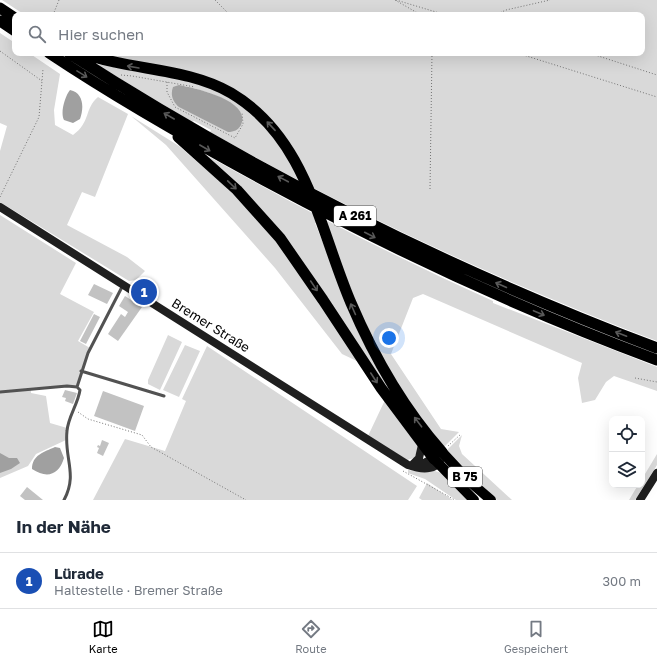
<!DOCTYPE html>
<html lang="de">
<meta charset="utf-8">
<style>
body{margin:0;font-family:"Golos Text",sans-serif;background:#f2f2f3;color:#1f2937}
.controls{position:absolute;right:12px;bottom:12px;display:grid;overflow:hidden;border-radius:8px;box-shadow:0 4px 16px #0002}
.controls button{width:36px;height:36px;display:grid;place-items:center;padding:0;border:0;border-bottom:1px solid #e0e1e3;background:#fff;color:#1f2937;font:20px sans-serif}
.you{position:absolute;left:389px;top:338px;width:14px;height:14px;margin:-10px;border:3px solid #fff;border-radius:50%;background:#1a73e8;box-shadow:0 0 0 6px #1a73e833}
.badge{display:grid;place-items:center;width:26px;height:26px;border-radius:50%;background:#000;color:#fff;font-size:13px;font-weight:700}
.pin{position:absolute;translate:-50% -50%;border:2px solid #fff;box-shadow:0 1px 4px #0006}
.list{margin:0;padding:0;list-style:none}
h2{display:flex;justify-content:space-between;align-items:center;height:52px;margin:0;padding:0 16px;font-size:17px}
h2 small{font-size:13px;font-weight:400;color:#747a83}
.list li{display:grid;grid-template-columns:26px 1fr auto;gap:12px;align-items:center;box-sizing:border-box;height:56px;padding:0 16px;border-top:1px solid #e0e1e3}
.list b{display:block;font-size:15px;white-space:nowrap}
.list p{margin:0;font-size:13px;white-space:nowrap;color:#747a83}
.list em{font-size:13px;font-style:normal;color:#747a83}
.icon{flex:none;width:22px;height:22px;fill:none;stroke:currentColor;stroke-width:2;stroke-linecap:round;stroke-linejoin:round}
.map{position:relative;flex:none;width:657px;height:500px;overflow:hidden}
.search{position:absolute;background:#fff;box-shadow:0 4px 16px #0002;left:12px;right:12px;top:12px;height:44px;display:flex;align-items:center;gap:10px;box-sizing:border-box;padding:0 14px;border-radius:8px;color:#747a83;font-size:15px}
.sheet{height:108px;background:#fff}
nav{display:flex;justify-content:space-around;align-items:center;box-sizing:border-box;height:56px;border-top:1px solid #e0e1e3;background:#fff;font-size:11px;color:#747a83}
nav a{display:grid;justify-items:center;gap:2px}
nav .on{color:#000}
.map>svg:first-child{display:block}
.green{fill:#d9d9d9;fill-rule:evenodd}
.water{fill:#a0a0a0}
.building{fill:#c2c2c2}
.lines{fill:none;stroke-linecap:round;stroke-linejoin:round}
.path{stroke:#747474;stroke-width:1;stroke-dasharray:1 2;stroke-linecap:butt}
.service{stroke:#525252;stroke-width:3}
.secondary{stroke:#1f1f1f;stroke-width:8}
.primary{stroke:#000;stroke-width:10}
.motorway{stroke:#000;stroke-width:11}
.oneway{stroke:#595959}
.labels{text-anchor:middle;stroke-width:3.5;stroke-linejoin:round;paint-order:stroke}
.shield{fill:#fff;stroke:#4c4c4c;stroke-width:1}
.shield-label{font-size:12px;font-weight:bold;fill:#000}
.street-label{font-size:13px;fill:#000;stroke:#fff}
</style>
<div class="map">
<svg width="657" height="500" viewBox="0 0 657 500">
<rect width="100%" height="100%" fill="#fff"/>
<path class="green" d="M 2,0 L 657,0 L 657,341 C 504,283 353,213 210,132 L 211,130 L 194,121 L 192,122 L 96,64 L 192,81 L 225,94 L 256,116 L 306,171 L 291,144 L 278,127 L 229,88 L 89,53 L 642,53 L 642,15 L 25,15 ZM 179,85 C 196,88 235,98 242,116 Z
M 0,33 L 15,43 L 15,53 L 29,53 L 60,74 L 54,110 L 55,125 L 73,135 C 91,122 84,109 98,97 L 128,114 L 95,197 L 82,192 L 67,225 L 127,257 L 145,271 L 136,280 L 129,281 L 0,202 L 0,151 L 7,126 L 0,123 Z
M 131,116 L 179,146 L 239,198 L 288,254 L 361,363 L 342,354 L 275,268 L 166,145 Z
M 206,155 C 300,208 395,257 493,301 L 493,303 L 657,367 L 657,391 L 614,376 L 606,382 L 595,400 L 582,403 L 578,378 L 582,363 L 423,294 L 413,298 L 391,354 L 441,429 L 459,432 L 443,448 L 412,408 L 368,332 L 326,227 L 315,223 L 333,268 L 405,417 L 329,301 Z
M 0,215 L 76,263 L 60,294 L 94,312 L 78,341 L 90,348 L 77,387 L 31,389 L 31,393 L 46,396 L 50,423 L 67,428 L 66,440 L 36,454 L 28,466 L 0,478 Z
M 168,335 L 182,342 L 160,390 L 148,384 L 148,380 Z
M 185,345 L 200,351 L 179,397 L 163,390 Z
M 207,346 L 417,486 L 408,500 L 93,500 L 125,439 L 165,451 L 186,401 L 182,399 Z
M 385,400 L 419,448 L 414,458 L 407,460 L 368,436 Z
M 462,435 L 459,446 L 462,454 L 512,500 L 497,500 L 482,488 L 446,451 Z
M 657,454 L 657,465 L 635,500 L 629,500 L 638,485 L 642,485 L 642,479 Z
M 408,470 C 417,472 424,471 433,471 C 447,471 461,491 470,500 L 456,500 L 425,479 L 408,473 Z
M 427,483 L 453,500 L 422,500 L 419,498 Z"/>
<path class="water" d="M 179,85 C 194,88 252,100 241,125 C 238,130 234,132 228,132 L 179,107 C 173,102 170,95 173,87 Z
M 70,90 C 84,93 84,108 80,119 L 73,123 L 64,120 C 60,113 65,96 70,90 Z
M 55,447 L 60,448 L 64,458 C 59,475 47,479 32,469 C 32,455 44,452 55,447 Z
M 0,453 L 9,458 L 17,458 L 20,463 L 11,469 L 0,473 Z"/>
<path class="building" d="M 94,284 L 113,293 L 107,304 L 88,295 Z
M 125,296 L 142,307 L 118,341 L 108,334 L 121,314 L 125,317 L 128,312 L 119,306 Z
M 94,314 L 100,317 L 86,344 L 80,341 Z
M 65,390 L 77,393 L 73,404 L 65,401 L 66,398 L 62,397 Z
M 103,391 L 144,406 L 135,431 L 94,416 Z
M 102,440 L 109,443 L 103,456 L 97,453 L 99,448 L 97,447 L 98,445 L 100,446 Z
M 27,487 L 43,500 L 25,500 L 20,496 Z"/>
<g class="lines">
<path class="path" d="M 215,0 L 230,15
M 395,0 L 421,15
M 396,0 L 446,15
M 53,15 L 59,0
M 495,15 L 506,10 L 550,0
M 0,51 L 42,81
M 517,53 L 657,97
M 589,53 L 657,75
M 121,75 L 132,76 L 195,87
M 167,82 L 167,92 L 175,107 L 235,138 L 243,124 L 242,112
M 430,189 L 432,53
M 0,197 L 39,117 L 43,69
M 635,378 L 657,382
M 78,412 L 88,419 L 142,435 L 151,447 L 246,500
M 448,446 L 461,434
M 403,471 L 455,500"/>
<path class="service" d="M 81,371 L 164,396
M 77,387 L 88,353 L 123,285
M 0,392 L 67,386 L 77,387 L 80,390 C 78,404 68,417 67,431 C 64,459 78,474 64,500"/>
<path class="secondary" d="M 0,207 L 408,465 C 422,470 441,472 442,452
M 412,465 L 419,458 L 422,445
M 413,465 L 424,463 L 437,456
M 640,500 L 657,473"/>
<path class="primary" d="M 442,452 L 469,481 L 491,500
M 434,459 L 474,500"/>
<path class="motorway" d="M 0,8 L 15,18
M 0,21 L 15,31
M 49,53 C 121,101 197,144 273,185 C 398,252 525,311 657,360
M 69,53 C 254,172 451,270 657,348
M 83,53 C 130,71 186,67 231,93 C 307,138 319,228 351,303 C 374,357 404,409 442,452
M 178,137 L 237,190 L 280,238 L 323,300 L 381,388 L 434,459"/>
</g>
<defs><path id="oneway-shaft" d="M-6 0H5M1.5-3L5.5 0L1.5 3" fill="none" stroke-width="1.6" stroke-linecap="round" stroke-linejoin="round"/></defs>
<g class="oneway">
<use href="#oneway-shaft" transform="translate(133 67) rotate(-170)"/>
<use href="#oneway-shaft" transform="translate(82 74) rotate(32)"/>
<use href="#oneway-shaft" transform="translate(169 116) rotate(-150)"/>
<use href="#oneway-shaft" transform="translate(271 126) rotate(-133)"/>
<use href="#oneway-shaft" transform="translate(205 148) rotate(30)"/>
<use href="#oneway-shaft" transform="translate(283 179) rotate(-152)"/>
<use href="#oneway-shaft" transform="translate(232 185) rotate(44)"/>
<use href="#oneway-shaft" transform="translate(370 235) rotate(27)"/>
<use href="#oneway-shaft" transform="translate(501 285) rotate(-156)"/>
<use href="#oneway-shaft" transform="translate(314 286) rotate(56)"/>
<use href="#oneway-shaft" transform="translate(353 309) rotate(-114)"/>
<use href="#oneway-shaft" transform="translate(539 313) rotate(23)"/>
<use href="#oneway-shaft" transform="translate(621 334) rotate(-159)"/>
<use href="#oneway-shaft" transform="translate(374 378) rotate(57)"/>
<use href="#oneway-shaft" transform="translate(418 422) rotate(-127)"/>
</g>
<g class="labels">
<g class="shield">
<rect x="334" y="206" width="42" height="20" rx="3"/>
<rect x="448" y="467" width="34" height="20" rx="3"/>
</g>
<g class="shield-label">
<text x="355" y="220">A 261</text>
<text x="465" y="481">B 75</text>
</g>
<g class="street-label">
<text transform="translate(211 325) rotate(32)" y="5">Bremer Straße</text>
</g>
</g>
</svg>
<div class="controls">
<button><svg class="icon" aria-label="locate" viewBox="0 0 24 24"><circle cx="12" cy="12" r="6"/><path d="M12 2v4M12 18v4M2 12h4M18 12h4"/></svg></button>
<button><svg class="icon" aria-label="layers" viewBox="0 0 24 24"><path d="M12 4l9 5-9 5-9-5zM3 14l9 5 9-5"/></svg></button>
</div>
<div class="you"></div>
<div class="pin badge" style="left:144px;top:292px;background:#1a4fb4">1</div>
<div class="search"><svg class="icon" aria-label="search" viewBox="0 0 24 24"><circle cx="10" cy="10" r="6"/><path d="M15 15l6 6"/></svg>Hier suchen</div>
</div>
<section class="sheet">
<h2>In der Nähe<small></small></h2>
<ul class="list">
<li><span class="badge" style="background:#1a4fb4">1</span><div><b>Lürade</b><p>Haltestelle · Bremer Straße</p></div><em>300 m</em></li>
</ul>
</section>
<nav>
<a class="on"><svg class="icon" aria-label="map" viewBox="0 0 24 24"><path d="M3 6l6-2 6 2 6-2v14l-6 2-6-2-6 2zM9 4v14M15 6v14"/></svg>Karte</a>
<a><svg class="icon" aria-label="directions" viewBox="0 0 24 24"><path d="M12 3l9 9-9 9-9-9zM9 14v-3h6M13 9l2 2-2 2"/></svg>Route</a>
<a><svg class="icon" aria-label="saved" viewBox="0 0 24 24"><path d="M7 4h10v16l-5-4-5 4z"/></svg>Gespeichert</a>
</nav>
